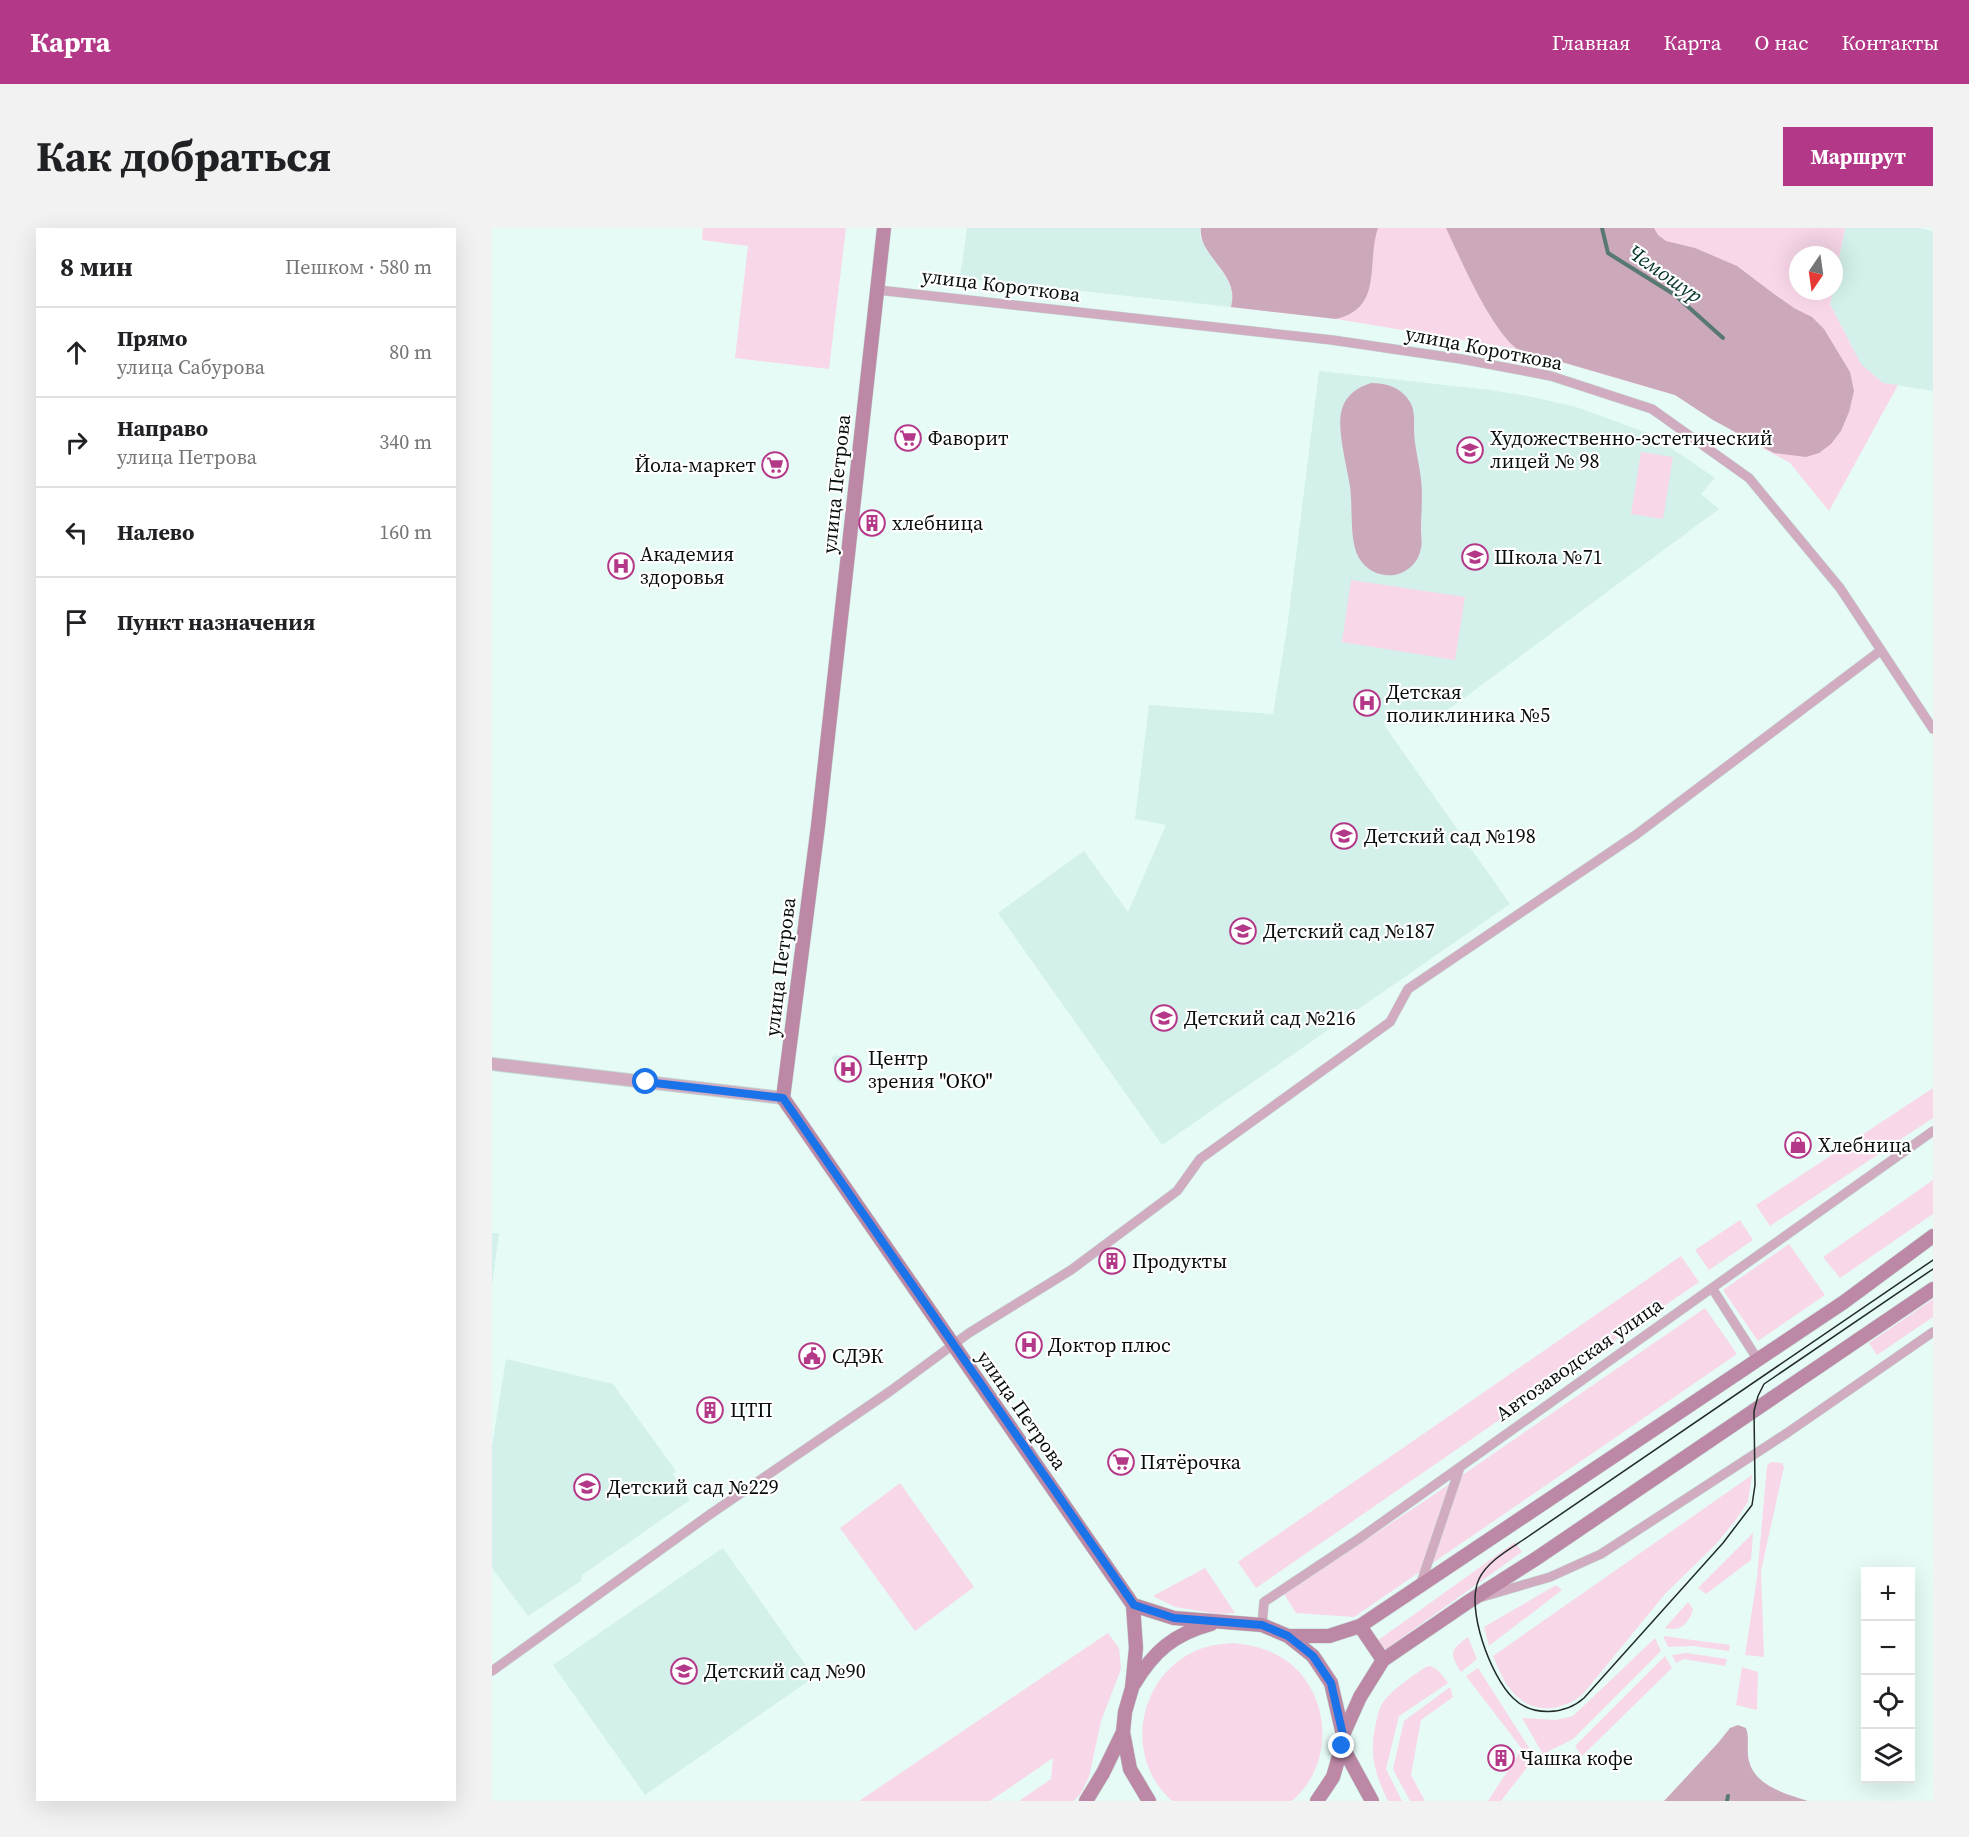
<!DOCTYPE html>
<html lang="ru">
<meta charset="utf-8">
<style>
body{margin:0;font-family:"Source Serif 4",serif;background:#f2f2f2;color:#202124}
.controls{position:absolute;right:18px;bottom:18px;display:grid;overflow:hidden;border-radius:0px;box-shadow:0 6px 24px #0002}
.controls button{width:54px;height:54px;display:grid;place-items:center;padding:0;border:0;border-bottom:2px solid #e0e0e0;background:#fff;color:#202124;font:30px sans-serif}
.compass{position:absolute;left:1297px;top:18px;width:54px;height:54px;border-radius:50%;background:#fff;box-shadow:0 6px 24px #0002;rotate:193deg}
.stop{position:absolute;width:18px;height:18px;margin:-14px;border:4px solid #1a73e8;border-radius:50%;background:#fff}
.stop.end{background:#1a73e8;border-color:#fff;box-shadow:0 2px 6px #0008}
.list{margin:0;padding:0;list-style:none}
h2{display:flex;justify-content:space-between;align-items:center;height:78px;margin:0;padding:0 24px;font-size:26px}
h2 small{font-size:20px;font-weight:400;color:#757577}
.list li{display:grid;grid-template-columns:39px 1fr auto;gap:18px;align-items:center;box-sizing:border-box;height:90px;padding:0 24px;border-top:2px solid #e0e0e0}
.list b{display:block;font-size:22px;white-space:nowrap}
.list p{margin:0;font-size:20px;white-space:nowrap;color:#757577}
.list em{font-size:20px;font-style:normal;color:#757577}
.icon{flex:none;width:33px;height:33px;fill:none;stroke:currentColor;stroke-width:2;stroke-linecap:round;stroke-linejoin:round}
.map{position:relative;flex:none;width:1441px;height:1573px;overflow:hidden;border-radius:0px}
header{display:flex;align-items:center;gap:36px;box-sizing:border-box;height:84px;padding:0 30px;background:#b43888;color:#fff}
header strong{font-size:28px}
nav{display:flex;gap:33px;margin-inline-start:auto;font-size:21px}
.intro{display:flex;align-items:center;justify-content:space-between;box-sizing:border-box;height:144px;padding:0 36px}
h1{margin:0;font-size:42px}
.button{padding:15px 27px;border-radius:0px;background:#b43888;color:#fff;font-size:21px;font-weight:700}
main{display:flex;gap:36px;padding:0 36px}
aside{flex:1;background:#fff;border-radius:0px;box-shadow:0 6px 24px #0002}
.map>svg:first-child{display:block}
.built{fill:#d3f0ea}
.green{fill:#f8d7e8}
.forest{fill:#cca8bb}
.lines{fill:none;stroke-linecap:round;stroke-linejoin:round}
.stream{stroke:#587972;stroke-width:4}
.minor-casing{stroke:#c2d5d1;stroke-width:10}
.tertiary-casing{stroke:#c2d5d1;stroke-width:14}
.secondary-casing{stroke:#c2d5d1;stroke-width:15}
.minor{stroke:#d1acc0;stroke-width:9}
.tertiary{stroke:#d1acc0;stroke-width:12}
.secondary{stroke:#bd88a5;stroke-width:14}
.tram{stroke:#222b2a;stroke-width:1.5}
.route{stroke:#1a73e8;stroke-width:8}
.labels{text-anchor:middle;stroke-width:4.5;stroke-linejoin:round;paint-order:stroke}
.street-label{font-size:20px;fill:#070e0d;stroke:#fff}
.poi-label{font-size:20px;fill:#070e0d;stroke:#fff;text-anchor:start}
.water-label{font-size:21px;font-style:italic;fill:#06332c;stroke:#fff}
</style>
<header>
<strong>Карта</strong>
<nav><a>Главная</a><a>Карта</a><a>О нас</a><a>Контакты</a></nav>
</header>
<div class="intro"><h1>Как добраться</h1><a class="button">Маршрут</a></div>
<main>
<aside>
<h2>8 мин<small>Пешком · 580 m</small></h2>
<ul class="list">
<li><svg class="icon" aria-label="ahead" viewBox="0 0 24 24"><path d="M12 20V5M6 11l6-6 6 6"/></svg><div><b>Прямо</b><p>улица Сабурова</p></div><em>80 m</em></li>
<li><svg class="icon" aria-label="right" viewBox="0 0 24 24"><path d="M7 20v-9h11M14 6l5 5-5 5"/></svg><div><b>Направо</b><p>улица Петрова</p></div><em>340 m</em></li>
<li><svg class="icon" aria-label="left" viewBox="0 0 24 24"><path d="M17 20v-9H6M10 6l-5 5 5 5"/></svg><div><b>Налево</b></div><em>160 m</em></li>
<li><svg class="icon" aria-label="arrive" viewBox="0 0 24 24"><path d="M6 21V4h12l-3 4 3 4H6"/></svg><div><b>Пункт назначения</b></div></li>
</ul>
</aside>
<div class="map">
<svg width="1441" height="1573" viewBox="0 0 1441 1573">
<rect width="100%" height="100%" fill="#e6fbf6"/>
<path class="built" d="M 475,0 L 709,0 L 708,9 L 735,51 L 741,65 L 739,79 L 468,50 Z
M 1353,0 L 1427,0 L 1441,3 L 1441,163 L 1391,155 L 1369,136 L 1338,76 Z
M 827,143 L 998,162 L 1036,168 L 1084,179 L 1156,205 L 1197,232 L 1223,250 L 1209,266 L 1227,281 L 937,496 L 892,497 L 1018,676 L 670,917 L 506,685 L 592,623 L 636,684 L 674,597 L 643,591 L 657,477 L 781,486 L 795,400 Z
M 345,827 L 349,829 L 369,831 L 371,844 L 355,853 L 345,854 L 340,829 Z
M 0,1005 L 7,1005 L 0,1058 Z
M 14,1131 L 121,1156 L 184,1243 L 181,1246 L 198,1272 L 90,1347 L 89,1353 L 36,1388 L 0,1340 L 0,1218 Z
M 231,1320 L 322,1449 L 153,1567 L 61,1437 Z"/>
<path class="green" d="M 211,0 L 354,0 L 337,141 L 243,130 L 256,18 L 210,12 Z
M 709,0 L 1353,0 L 1342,56 L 1342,27 L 1306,27 L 1306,63 L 1341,63 L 1338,76 L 1369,136 L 1391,155 L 1406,157 L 1337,283 L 1298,235 L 1252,210 L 1183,167 L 1025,121 L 844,91 L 739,79 C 740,74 741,68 740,64 C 737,41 706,23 709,0 Z
M 1149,224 L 1181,229 L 1171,291 L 1139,286 Z
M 859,352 L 973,369 L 963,432 L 850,414 Z
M 1441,860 L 1441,890 L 1278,998 L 1264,977 Z
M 1441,952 L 1441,986 L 1348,1050 L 1331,1029 Z
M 1248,992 L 1261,1012 L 1217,1042 L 1203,1022 Z
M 1297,1016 L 1333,1067 L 1266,1113 L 1231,1062 Z
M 1189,1028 L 1207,1054 L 764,1360 L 746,1334 Z
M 1441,1071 L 1441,1089 L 1385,1127 L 1377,1115 Z
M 1213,1080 L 1245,1126 L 862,1389 L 804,1385 L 792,1366 L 937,1270 Z
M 1279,1234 L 1290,1235 L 1292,1239 L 1269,1343 L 1272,1429 L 1253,1427 L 1265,1350 L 1275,1238 Z
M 1260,1247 L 1256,1274 L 1243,1293 L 1224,1316 L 1173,1366 L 1091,1466 C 1070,1484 1038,1487 1019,1462 C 1011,1453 1006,1439 1001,1428 Z
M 408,1255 L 482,1359 L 423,1403 L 348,1300 Z
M 1261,1305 L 1259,1332 L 1214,1366 L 1206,1360 Z
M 1023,1314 L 1030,1324 L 894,1421 L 887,1419 L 885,1413 Z
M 713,1340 L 743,1385 L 726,1386 L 683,1379 L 661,1368 Z
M 1064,1357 L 1070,1362 L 997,1418 L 992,1399 Z
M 1196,1374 L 1201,1381 C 1197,1396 1188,1404 1173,1400 Z
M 616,1405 L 627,1420 L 629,1441 L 609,1493 L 597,1549 L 589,1565 L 582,1573 L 527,1573 L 559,1551 L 561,1530 L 498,1573 L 367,1573 Z
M 1171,1408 L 1238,1417 L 1237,1423 L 1201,1418 L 1176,1419 Z
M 976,1409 L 985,1431 L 969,1444 C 957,1425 958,1422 976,1409 Z
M 1163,1410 L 1169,1423 L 1081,1511 L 1051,1526 L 1030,1490 L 1064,1492 L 1081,1488 Z
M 740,1415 C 762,1417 782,1422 800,1437 C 840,1472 841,1538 800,1573 L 680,1573 C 630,1529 646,1445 708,1421 C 718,1417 729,1416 740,1415 Z
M 1194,1425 L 1235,1431 L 1233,1438 L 1192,1431 L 1184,1435 L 1180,1427 Z
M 1173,1428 L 1180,1440 L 1090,1528 L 1083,1518 Z
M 937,1438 C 947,1440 950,1448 956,1455 L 907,1488 L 894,1541 L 910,1573 L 896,1573 C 884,1548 877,1528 883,1500 C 885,1491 886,1481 892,1473 C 902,1460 918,1450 932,1440 Z
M 1250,1439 L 1266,1444 L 1265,1482 L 1244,1477 Z
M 986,1440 L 1043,1529 L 1009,1573 L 996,1573 L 1030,1521 L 974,1448 Z
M 958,1459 L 961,1469 L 929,1492 L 919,1547 L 933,1573 L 918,1573 L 901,1541 L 912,1493 Z"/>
<path class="forest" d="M 709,0 L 886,0 C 874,34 892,80 844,91 L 739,79 C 740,74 741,68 740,64 C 737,41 706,23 709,0 Z
M 954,0 L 1162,0 L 1166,7 L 1174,13 L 1203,20 L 1245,38 L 1282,66 L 1302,80 L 1320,89 L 1332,101 L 1358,144 L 1362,163 L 1357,184 L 1349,203 L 1339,216 L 1327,225 L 1314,229 L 1282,225 L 1221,192 L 1183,167 L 1025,121 C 998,100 969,32 954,0 Z
M 879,155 C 895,155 910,160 918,174 C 923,183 922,191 922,201 C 922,217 927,234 929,251 C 931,267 929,285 929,301 C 929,309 931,316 928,324 C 925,336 914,345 902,347 C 888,349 874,342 867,330 C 857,313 861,279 858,258 C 855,238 844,199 850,181 C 854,167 866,159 879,155 Z
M 1246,1497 L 1254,1500 C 1258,1511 1254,1522 1257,1533 C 1263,1558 1294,1566 1316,1573 L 1172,1573 L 1226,1515 L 1238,1500 Z"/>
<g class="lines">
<path class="stream" d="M 1110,0 L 1116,25 L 1183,67 L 1231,110
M 1235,1573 L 1236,1568"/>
<g class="minor-casing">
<path id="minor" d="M 386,62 L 840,112 L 969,131 L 1059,148 L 1160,181 L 1257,250 L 1348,360 L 1441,501
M 1220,1060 L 1266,1132
M 929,1355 L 968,1239
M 990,1369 L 1058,1349 L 1109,1326 L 1295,1205 L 1441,1104
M 770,1397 L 772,1374 L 868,1310 L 1441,903
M 0,1443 L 217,1287 L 397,1164 L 477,1105 L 579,1042 L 685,963 L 708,931 L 898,794 L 916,761 L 1145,606 L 1388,423"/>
</g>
<g class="tertiary-casing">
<path id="tertiary" d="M 0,836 L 291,870"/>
</g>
<g class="secondary-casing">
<path id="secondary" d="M 392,0 L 326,598 L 291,870 L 641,1377
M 641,1377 L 682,1390 L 770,1397 L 796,1408 L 821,1428 L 839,1455 L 851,1507 L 850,1518 L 841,1549 L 825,1573
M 641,1377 L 644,1420 L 640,1460 L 633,1484 L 631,1504 L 638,1541 L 657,1573
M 868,1398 L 891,1432
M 796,1408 L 837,1408 L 868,1398 L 1352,1074 L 1441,1008
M 642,1456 C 662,1423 682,1406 719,1396
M 851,1507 L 868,1469 L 891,1432 L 976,1374 L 1045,1330 L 1441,1061
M 850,1518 L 880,1573
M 594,1573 L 611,1545 L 631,1504"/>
</g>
<use href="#minor" class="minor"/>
<use href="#tertiary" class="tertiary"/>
<use href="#secondary" class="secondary"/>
<path class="tram" d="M 1441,1032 L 1031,1312 C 1016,1322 995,1334 987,1351 C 973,1380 999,1449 1021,1470 C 1040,1489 1073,1487 1092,1470 L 1231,1315 L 1260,1277 L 1263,1257 L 1262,1183 L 1266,1168 L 1272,1156 L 1441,1041"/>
</g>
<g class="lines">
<path class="route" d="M 154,854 L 291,870 L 642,1377 L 682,1390 L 770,1397 L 796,1408 L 821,1428 L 839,1455 L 851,1507 L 850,1518"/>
</g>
<defs>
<g id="supermarket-ring" transform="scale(1.35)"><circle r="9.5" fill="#fff" stroke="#b43888" stroke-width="1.5"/><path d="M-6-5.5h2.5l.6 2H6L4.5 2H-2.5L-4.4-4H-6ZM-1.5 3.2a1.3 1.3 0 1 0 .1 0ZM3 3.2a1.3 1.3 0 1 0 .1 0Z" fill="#b43888"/></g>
<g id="school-ring" transform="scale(1.35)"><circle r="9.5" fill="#fff" stroke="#b43888" stroke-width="1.5"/><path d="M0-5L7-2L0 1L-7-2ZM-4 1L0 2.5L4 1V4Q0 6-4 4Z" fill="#b43888"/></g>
<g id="building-ring" transform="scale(1.35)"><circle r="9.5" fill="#fff" stroke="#b43888" stroke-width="1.5"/><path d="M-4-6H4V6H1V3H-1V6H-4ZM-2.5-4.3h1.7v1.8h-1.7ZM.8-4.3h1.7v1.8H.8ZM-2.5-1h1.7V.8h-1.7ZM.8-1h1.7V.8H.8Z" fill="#b43888"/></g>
<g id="hospital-ring" transform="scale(1.35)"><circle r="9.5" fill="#fff" stroke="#b43888" stroke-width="1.5"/><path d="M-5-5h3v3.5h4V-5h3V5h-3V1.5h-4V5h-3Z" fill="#b43888"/></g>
<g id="shop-ring" transform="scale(1.35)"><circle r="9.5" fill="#fff" stroke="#b43888" stroke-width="1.5"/><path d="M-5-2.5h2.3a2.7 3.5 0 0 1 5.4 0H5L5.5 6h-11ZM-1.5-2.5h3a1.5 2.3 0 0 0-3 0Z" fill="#b43888"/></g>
<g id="civic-ring" transform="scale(1.35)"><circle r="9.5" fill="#fff" stroke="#b43888" stroke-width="1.5"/><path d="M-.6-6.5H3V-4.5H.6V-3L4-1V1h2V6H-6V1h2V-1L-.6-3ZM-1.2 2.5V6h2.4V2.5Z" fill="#b43888"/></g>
</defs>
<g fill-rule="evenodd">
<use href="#supermarket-ring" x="416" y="210"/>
<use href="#school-ring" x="978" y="222"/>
<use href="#supermarket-ring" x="283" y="237"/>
<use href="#building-ring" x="380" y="295"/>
<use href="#school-ring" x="983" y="329"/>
<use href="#hospital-ring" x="129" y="338"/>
<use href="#hospital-ring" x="875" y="475"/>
<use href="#school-ring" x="852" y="608"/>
<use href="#school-ring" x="751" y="703"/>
<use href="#school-ring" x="672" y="790"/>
<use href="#hospital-ring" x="356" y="841"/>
<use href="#shop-ring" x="1306" y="917"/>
<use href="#building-ring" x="620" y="1033"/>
<use href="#hospital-ring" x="537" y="1117"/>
<use href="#civic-ring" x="320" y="1128"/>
<use href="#building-ring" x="218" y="1182"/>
<use href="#supermarket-ring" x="629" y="1234"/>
<use href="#school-ring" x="95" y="1259"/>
<use href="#school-ring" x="192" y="1443"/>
<use href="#building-ring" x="1009" y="1530"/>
</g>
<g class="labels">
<g class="street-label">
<text transform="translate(509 57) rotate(7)" y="7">улица Короткова</text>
<text transform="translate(992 120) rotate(11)" y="7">улица Короткова</text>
<text transform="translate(344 256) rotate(-84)" y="7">улица Петрова</text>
<text transform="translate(288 739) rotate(-83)" y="7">улица Петрова</text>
<text transform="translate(1087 1131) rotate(-35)" y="7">Автозаводская улица</text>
<text transform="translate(530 1182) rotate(55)" y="7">улица Петрова</text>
</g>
<g class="poi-label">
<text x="436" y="217">Фаворит</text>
<text x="998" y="217">Художественно-эстетический<tspan x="998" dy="23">лицей № 98</tspan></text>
<text x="264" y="244" text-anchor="end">Йола-маркет</text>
<text x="400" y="302">хлебница</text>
<text x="148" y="333">Академия<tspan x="148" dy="23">здоровья</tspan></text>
<text x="1002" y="336">Школа №71</text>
<text x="894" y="471">Детская<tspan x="894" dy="23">поликлиника №5</tspan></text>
<text x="872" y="615">Детский сад №198</text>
<text x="771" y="710">Детский сад №187</text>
<text x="692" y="797">Детский сад №216</text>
<text x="376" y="837">Центр<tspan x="376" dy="23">зрения "ОКО"</tspan></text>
<text x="1326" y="924">Хлебница</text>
<text x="640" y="1040">Продукты</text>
<text x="556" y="1124">Доктор плюс</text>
<text x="340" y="1135">СДЭК</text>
<text x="238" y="1189">ЦТП</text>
<text x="648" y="1241">Пятёрочка</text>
<text x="115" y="1266">Детский сад №229</text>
<text x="212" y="1450">Детский сад №90</text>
<text x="1028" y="1537">Чашка кофе</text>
</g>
<g class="water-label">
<text transform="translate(1173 46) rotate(35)" y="7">Чемошур</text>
</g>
</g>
</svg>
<div class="controls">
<button>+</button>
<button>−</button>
<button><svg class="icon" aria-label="locate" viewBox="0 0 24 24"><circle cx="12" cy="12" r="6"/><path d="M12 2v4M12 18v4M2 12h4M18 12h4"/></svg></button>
<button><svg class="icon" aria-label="layers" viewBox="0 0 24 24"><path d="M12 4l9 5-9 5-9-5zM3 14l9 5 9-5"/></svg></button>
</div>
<svg class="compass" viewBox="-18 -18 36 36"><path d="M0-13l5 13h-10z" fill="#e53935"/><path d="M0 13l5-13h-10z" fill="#757577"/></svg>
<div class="stop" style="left:154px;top:854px"></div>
<div class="stop end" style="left:850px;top:1518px"></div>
</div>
</main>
